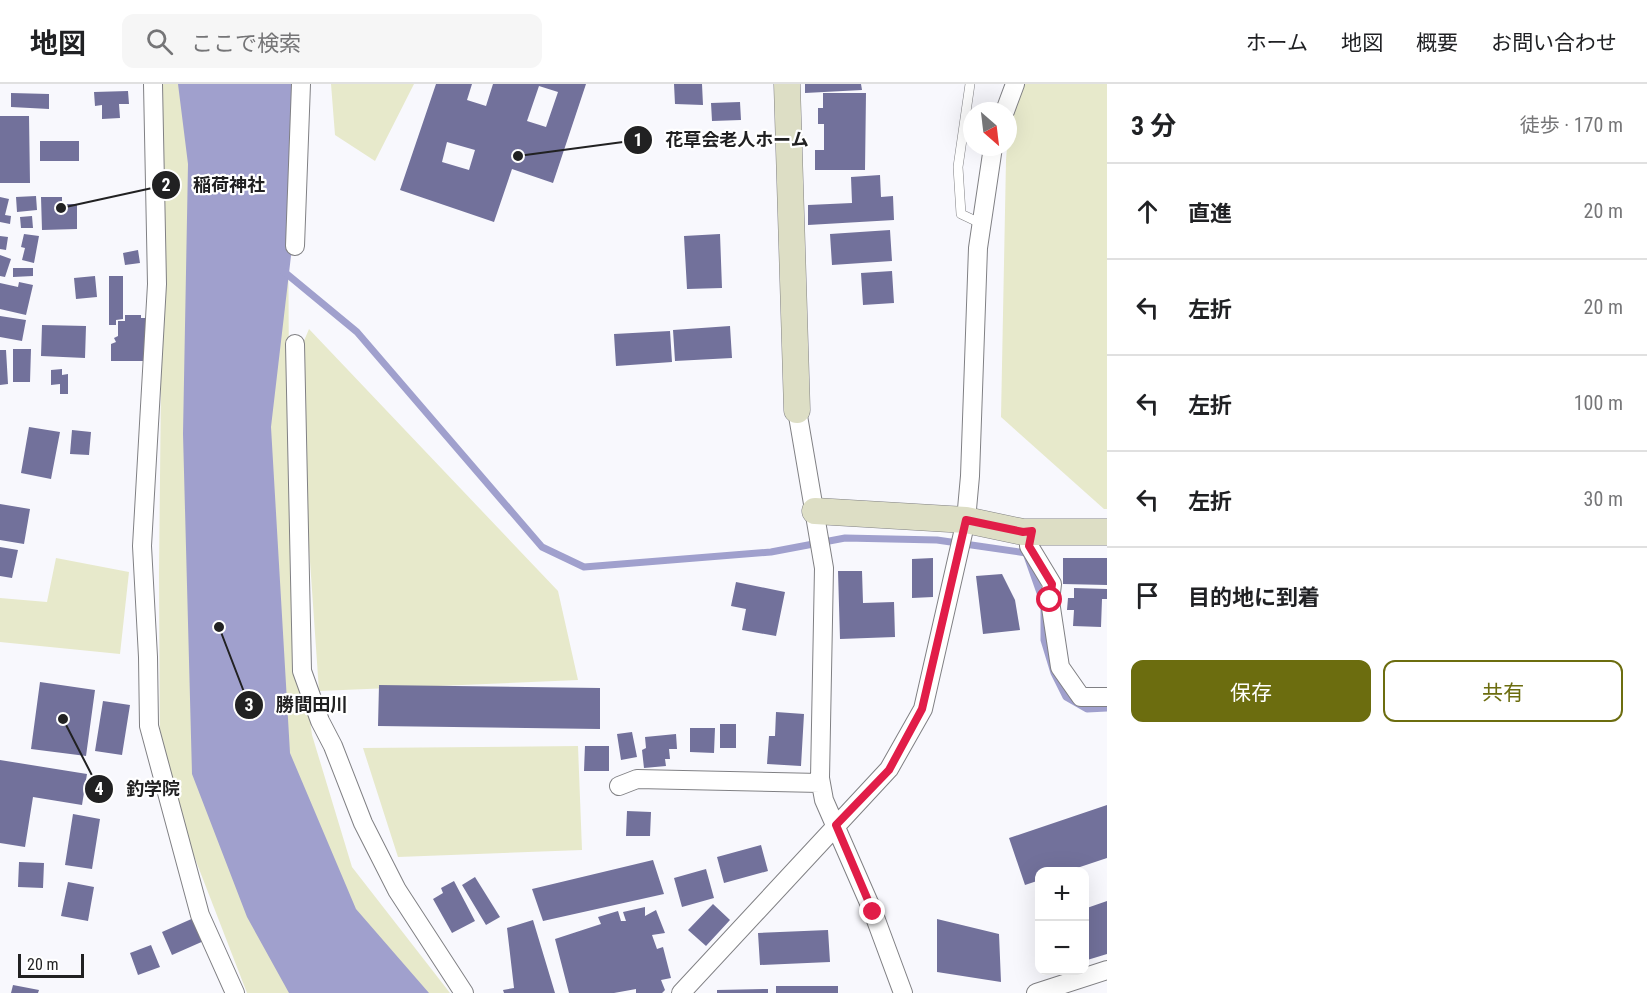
<!DOCTYPE html>
<html lang="ja">
<meta charset="utf-8">
<style>
body{margin:0;font-family:"Roboto Condensed","Noto Sans JP",sans-serif;background:#f6f6f6;color:#202124}
.controls{position:absolute;right:18px;bottom:18px;display:grid;overflow:hidden;border-radius:12px;box-shadow:0 6px 24px #0002}
.controls button{width:54px;height:54px;display:grid;place-items:center;padding:0;border:0;border-bottom:2px solid #e0e0e0;background:#fff;color:#202124;font:30px sans-serif}
.compass{position:absolute;left:963px;top:18px;width:54px;height:54px;border-radius:50%;background:#fff;box-shadow:0 6px 24px #0002;rotate:152deg}
.scale{position:absolute;left:18px;bottom:15px;width:66px;box-sizing:border-box;padding-left:6px;border:3px solid #212122;border-top:0;font-size:16px;line-height:21px;white-space:nowrap;color:#212122;-webkit-text-stroke:4px #fff;paint-order:stroke}
.stop{position:absolute;width:18px;height:18px;margin:-14px;border:4px solid #e11d48;border-radius:50%;background:#fff}
.stop.end{background:#e11d48;border-color:#fff;box-shadow:0 2px 6px #0008}
.list{margin:0;padding:0;list-style:none}
h2{display:flex;justify-content:space-between;align-items:center;height:78px;margin:0;padding:0 24px;font-size:26px}
h2 small{font-size:20px;font-weight:400;color:#757577}
.list li{display:grid;grid-template-columns:39px 1fr auto;gap:18px;align-items:center;box-sizing:border-box;height:96px;padding:0 24px;border-top:2px solid #e0e0e0}
.list b{display:block;font-size:22px;white-space:nowrap}
.list em{font-size:20px;font-style:normal;color:#757577}
.actions{display:flex;gap:12px;padding:18px 24px}
.actions a{flex:1;padding:14px 0;border:2px solid #6c6d0f;border-radius:12px;text-align:center;font-size:21px;color:#6c6d0f}
.actions .main{background:#6c6d0f;color:#fff}
.icon{flex:none;width:33px;height:33px;fill:none;stroke:currentColor;stroke-width:2;stroke-linecap:round;stroke-linejoin:round}
.map{position:relative;flex:none;width:1107px;height:909px;overflow:hidden}
header{display:flex;align-items:center;gap:36px;box-sizing:border-box;height:84px;padding:0 30px;background:#fff;border-bottom:2px solid #e0e0e0}
header strong{font-size:28px}
nav{display:flex;gap:33px;margin-inline-start:auto;font-size:21px}
.search{width:420px;height:54px;background:#f6f6f6;display:flex;align-items:center;gap:15px;box-sizing:border-box;padding:0 21px;border-radius:12px;color:#757577;font-size:22px}
main{display:flex}
aside{flex:1;background:#fff}
.map>svg:first-child{display:block}
.green{fill:#e7e9cb}
.water{fill:#a0a0cd}
.lines{fill:none;stroke-linecap:round;stroke-linejoin:round}
.stream{stroke:#a0a0cd;stroke-width:7}
.building{fill:#72719b;fill-rule:evenodd}
.lane-casing{stroke:#808084;stroke-width:10}
.street-casing{stroke:#808084;stroke-width:20}
.secondary-casing{stroke:#808084;stroke-width:27}
.lane{stroke:#fff;stroke-width:9}
.street{stroke:#fff;stroke-width:18}
.secondary{stroke:#dddec5;stroke-width:26}
.route{stroke:#e11d48;stroke-width:8}
.leader{fill:none;stroke:#212122;stroke-width:2}
.callout-dot{fill:#212122;stroke:#fff;stroke-width:2}
.mark-label{font-size:18px;text-anchor:middle;font-weight:bold;fill:#fff}
.callout-label{font-size:18px;text-anchor:middle;font-weight:bold;fill:#212122;stroke:#fff;stroke-width:4.5;stroke-linejoin:round;paint-order:stroke}
</style>
<header>
<strong>地図</strong>
<div class="search"><svg class="icon" aria-label="search" viewBox="0 0 24 24"><circle cx="10" cy="10" r="6"/><path d="M15 15l6 6"/></svg>ここで検索</div>
<nav><a>ホーム</a><a>地図</a><a>概要</a><a>お問い合わせ</a></nav>
</header>
<main>
<div class="map">
<svg width="1107" height="909" viewBox="0 0 1107 909">
<rect width="100%" height="100%" fill="#f8f8fd"/>
<path class="green" d="M 143,0 L 281,0 L 288,110 L 290,489 L 312,651 L 352,783 L 450,909 L 247,909 L 160,684 L 159,490 L 163,110 Z
M 331,0 L 414,0 L 375,77 L 335,51 Z
M 1012,0 L 1107,0 L 1107,425 L 1104,425 L 1001,333 L 1006,76 Z
M 309,245 L 558,507 L 578,596 L 319,607 L 296,276 Z
M 56,474 L 129,488 L 120,570 L 0,558 L 0,514 L 47,518 Z
M 578,662 L 582,766 L 398,773 L 363,664 Z"/>
<path class="water" d="M 178,0 L 300,0 L 296,129 L 271,343 L 290,669 L 356,825 L 429,909 L 289,909 L 247,833 L 192,690 L 183,350 L 188,80 Z"/>
<g class="lines">
<path class="stream" d="M 282,186 L 357,248 L 542,463 L 584,483 L 771,468 L 845,454 L 937,456 L 1026,469 L 1044,520 L 1044,556 L 1054,589 L 1066,613 L 1087,625 L 1107,624"/>
</g>
<path class="building" d="M 436,0 L 472,0 L 467,16 L 486,22 L 493,0 L 586,0 L 553,99 L 512,85 L 494,138 L 400,106 ZM 539,2 L 558,8 L 546,43 L 527,37 ZM 447,58 L 475,66 L 469,86 L 442,78 Z
M 674,0 L 702,0 L 703,21 L 675,20 Z
M 805,0 L 861,0 L 862,6 L 805,9 Z
M 128,7 L 129,20 L 119,20 L 120,34 L 102,35 L 102,21 L 95,22 L 94,8 Z
M 11,9 L 49,10 L 49,25 L 11,23 Z
M 823,9 L 866,9 L 865,86 L 815,86 L 815,66 L 824,66 L 824,40 L 818,40 L 818,24 L 823,24 Z
M 740,18 L 741,36 L 712,37 L 711,19 Z
M 0,32 L 29,32 L 30,99 L 0,99 Z
M 40,57 L 79,57 L 79,77 L 40,77 Z
M 880,91 L 881,113 L 893,112 L 894,136 L 808,141 L 808,121 L 852,119 L 851,93 Z
M 36,112 L 37,126 L 17,128 L 16,113 Z
M 0,113 L 9,115 L 5,131 L 11,132 L 10,140 L 0,138 Z
M 41,113 L 62,113 L 62,120 L 77,120 L 77,145 L 42,146 Z
M 32,132 L 33,144 L 21,144 L 20,133 Z
M 890,146 L 892,177 L 832,181 L 830,150 Z
M 24,150 L 39,152 L 34,179 L 22,176 L 25,164 L 21,163 Z
M 720,150 L 722,204 L 687,205 L 684,152 Z
M 0,152 L 8,153 L 6,166 L 0,165 Z
M 138,166 L 140,179 L 125,181 L 123,169 Z
M 0,171 L 11,175 L 5,193 L 0,192 Z
M 13,184 L 33,184 L 33,192 L 13,193 Z
M 892,187 L 894,219 L 863,221 L 861,189 Z
M 95,192 L 97,213 L 76,215 L 74,194 Z
M 109,192 L 123,192 L 123,235 L 116,236 L 116,241 L 109,241 Z
M 19,198 L 33,201 L 26,231 L 0,225 L 0,199 L 18,203 Z
M 125,231 L 141,231 L 141,234 L 146,234 L 147,277 L 111,277 L 111,260 L 116,258 L 114,254 L 118,252 L 118,237 L 125,237 Z
M 0,232 L 26,236 L 22,257 L 0,253 Z
M 42,241 L 86,242 L 85,274 L 41,272 Z
M 730,242 L 732,274 L 675,277 L 673,246 Z
M 670,247 L 672,278 L 616,282 L 614,250 Z
M 13,265 L 31,265 L 30,298 L 13,298 Z
M 0,266 L 6,266 L 8,300 L 0,301 Z
M 62,285 L 62,291 L 68,290 L 68,310 L 60,310 L 60,300 L 51,301 L 51,286 Z
M 29,343 L 60,348 L 51,395 L 21,389 Z
M 72,346 L 91,348 L 89,371 L 70,370 Z
M 0,420 L 30,425 L 24,460 L 0,456 Z
M 0,463 L 18,466 L 12,494 L 0,492 Z
M 933,474 L 933,513 L 912,514 L 912,475 Z
M 1063,474 L 1107,474 L 1107,501 L 1063,500 Z
M 838,487 L 862,487 L 863,519 L 894,518 L 895,553 L 840,555 Z
M 1002,490 L 1015,516 L 1020,546 L 983,550 L 976,492 Z
M 736,498 L 785,508 L 776,552 L 742,546 L 746,525 L 731,522 Z
M 1074,504 L 1107,505 L 1107,515 L 1102,515 L 1101,543 L 1073,542 L 1074,526 L 1067,526 L 1068,514 L 1074,514 Z
M 40,598 L 95,606 L 86,672 L 31,665 Z
M 379,601 L 600,604 L 600,645 L 378,642 Z
M 103,617 L 130,621 L 122,671 L 95,667 Z
M 776,628 L 804,630 L 801,682 L 767,680 L 769,652 L 775,652 Z
M 720,640 L 736,640 L 736,664 L 720,664 Z
M 690,644 L 715,644 L 714,669 L 690,668 Z
M 632,648 L 637,673 L 621,676 L 617,650 Z
M 676,650 L 677,665 L 669,665 L 670,675 L 665,675 L 666,682 L 644,684 L 642,666 L 646,664 L 645,653 Z
M 585,662 L 609,662 L 609,687 L 584,687 Z
M 0,676 L 87,690 L 82,721 L 33,713 L 25,763 L 0,759 Z
M 1107,721 L 1107,774 L 1065,788 L 1040,788 L 1040,796 L 1025,801 L 1009,754 Z
M 627,727 L 651,728 L 650,752 L 626,752 Z
M 73,730 L 100,735 L 92,785 L 65,781 Z
M 761,761 L 768,787 L 724,799 L 717,773 Z
M 653,776 L 664,810 L 543,837 L 532,805 Z
M 19,778 L 44,779 L 43,804 L 18,803 Z
M 706,785 L 714,814 L 682,823 L 674,794 Z
M 475,793 L 500,833 L 486,841 L 462,801 Z
M 454,797 L 475,837 L 452,849 L 433,815 L 443,809 L 441,804 Z
M 68,798 L 94,803 L 88,837 L 61,832 Z
M 1107,817 L 1107,870 L 1084,877 L 1084,825 Z
M 713,820 L 730,836 L 706,862 L 688,846 Z
M 645,823 L 645,832 L 656,826 L 665,849 L 652,851 L 657,865 L 663,863 L 671,894 L 661,896 L 665,906 L 662,909 L 636,909 L 636,905 L 614,909 L 569,909 L 555,855 L 601,840 L 598,833 L 618,827 L 621,837 L 626,837 L 623,828 Z
M 196,833 L 206,856 L 172,871 L 162,848 Z
M 937,835 L 999,850 L 1001,898 L 937,888 Z
M 533,836 L 555,909 L 504,909 L 503,906 L 514,904 L 507,844 Z
M 828,846 L 830,878 L 760,881 L 758,849 Z
M 151,861 L 160,883 L 138,891 L 130,869 Z
M 13,901 L 39,906 L 38,909 L 11,909 Z
M 776,902 L 838,902 L 838,909 L 776,909 Z
M 768,905 L 768,909 L 717,909 L 717,906 Z"/>
<g class="lines">
<g class="lane-casing">
<path id="lane" d="M 970,0 L 958,83 L 961,130 L 982,140"/>
</g>
<g class="street-casing">
<path id="street" d="M 153,0 L 157,200 L 142,462 L 148,573 L 149,642 L 200,831 L 235,909
M 1005,27 L 1015,0
M 295,162 L 301,0
M 295,260 L 302,587 L 320,637 L 333,662 L 363,739 L 397,806 L 464,909
M 797,326 L 824,484 L 820,694 L 824,716 L 873,828 L 903,909
M 1032,447 L 1029,462 L 1052,500 L 1050,517 L 1060,583 L 1081,613 L 1107,613
M 619,702 L 637,695 L 820,699
M 681,909 L 889,685 L 923,625 L 966,436 L 970,392 L 978,164 L 993,63
M 1036,909 L 1107,886"/>
</g>
<g class="secondary-casing">
<path id="secondary" d="M 787,0 L 797,326
M 815,427 L 966,436 L 1023,448 L 1107,448"/>
</g>
<use href="#lane" class="lane"/>
<use href="#street" class="street"/>
<use href="#secondary" class="secondary"/>
</g>
<g class="lines">
<path class="route" d="M 873,828 L 836,741 L 889,686 L 922,625 L 966,436 L 1023,448 L 1032,447 L 1029,462 L 1052,500 L 1050,516"/>
</g>
<path class="leader" d="M518 72L638 56M61 124L166 101M219 543L249 621M63 635L99 705"/>
<g class="callout-dot">
<circle cx="518" cy="72" r="6"/>
<circle cx="61" cy="124" r="6"/>
<circle cx="219" cy="543" r="6"/>
<circle cx="63" cy="635" r="6"/>
<circle cx="638" cy="56" r="15"/>
<circle cx="166" cy="101" r="15"/>
<circle cx="249" cy="621" r="15"/>
<circle cx="99" cy="705" r="15"/>
</g>
<g class="mark-label">
<text x="638" y="62">1</text>
<text x="166" y="107">2</text>
<text x="249" y="627">3</text>
<text x="99" y="711">4</text>
</g>
<g class="callout-label">
<text x="737" y="62">花草会老人ホーム</text>
<text x="229" y="107">稲荷神社</text>
<text x="312" y="627">勝間田川</text>
<text x="153" y="711">釣学院</text>
</g>
</svg>
<div class="controls">
<button>+</button>
<button>−</button>
</div>
<svg class="compass" viewBox="-18 -18 36 36"><path d="M0-13l5 13h-10z" fill="#e53935"/><path d="M0 13l5-13h-10z" fill="#757577"/></svg>
<div class="scale">20 m</div>
<div class="stop" style="left:1050px;top:516px"></div>
<div class="stop end" style="left:873px;top:828px"></div>
</div>
<aside>
<h2>3 分<small>徒歩 · 170 m</small></h2>
<ul class="list">
<li><svg class="icon" aria-label="ahead" viewBox="0 0 24 24"><path d="M12 20V5M6 11l6-6 6 6"/></svg><div><b>直進</b></div><em>20 m</em></li>
<li><svg class="icon" aria-label="left" viewBox="0 0 24 24"><path d="M17 20v-9H6M10 6l-5 5 5 5"/></svg><div><b>左折</b></div><em>20 m</em></li>
<li><svg class="icon" aria-label="left" viewBox="0 0 24 24"><path d="M17 20v-9H6M10 6l-5 5 5 5"/></svg><div><b>左折</b></div><em>100 m</em></li>
<li><svg class="icon" aria-label="left" viewBox="0 0 24 24"><path d="M17 20v-9H6M10 6l-5 5 5 5"/></svg><div><b>左折</b></div><em>30 m</em></li>
<li><svg class="icon" aria-label="arrive" viewBox="0 0 24 24"><path d="M6 21V4h12l-3 4 3 4H6"/></svg><div><b>目的地に到着</b></div></li>
</ul>
<div class="actions"><a class="main">保存</a><a>共有</a></div>
</aside>
</main>
